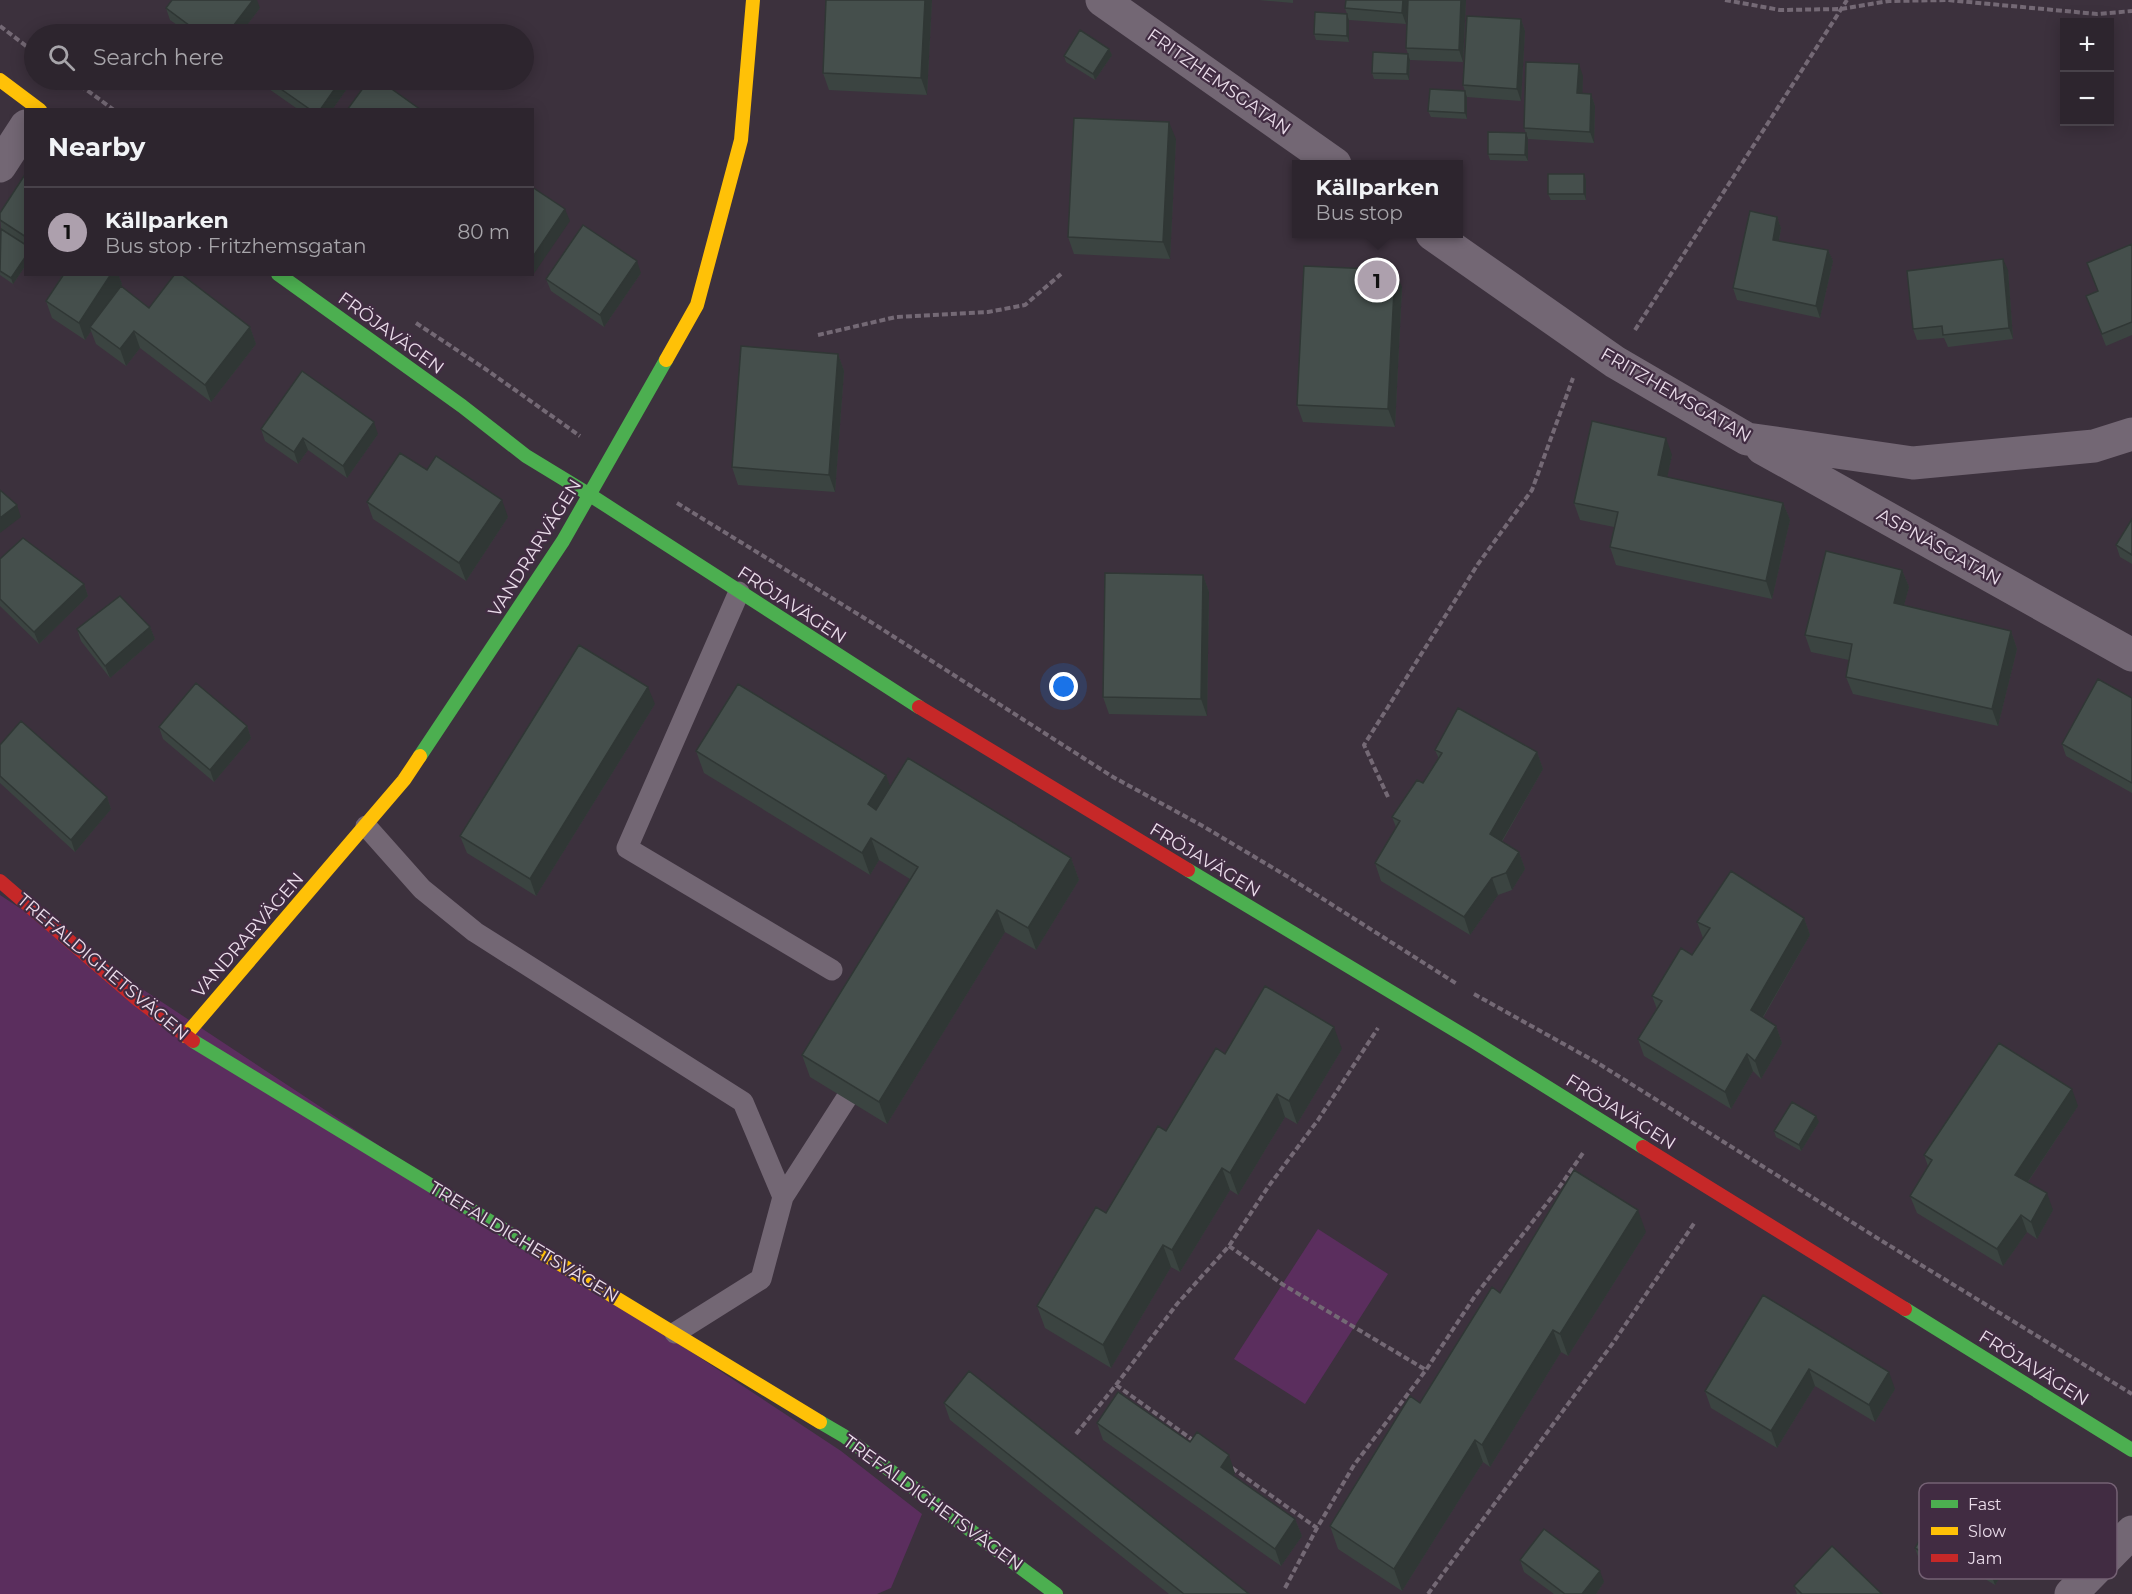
<!DOCTYPE html>
<meta charset="utf-8">
<style>
body{margin:0;font-family:Montserrat,sans-serif;background:#352d36;color:#f1f3f6}
.controls{position:absolute;right:18px;top:18px;display:grid;overflow:hidden;border-radius:0px;box-shadow:0 3px 15px #0003}
.controls button{width:54px;height:54px;display:grid;place-items:center;padding:0;border:0;border-bottom:2px solid #48424a;background:#2d252e;color:#f1f3f6;font:30px sans-serif}
.you{position:absolute;left:1064px;top:687px;width:21px;height:21px;margin:-15px;border:4px solid #fff;border-radius:50%;background:#1a73e8;box-shadow:0 0 0 9px #1a73e833}
.badge{display:grid;place-items:center;width:39px;height:39px;border-radius:50%;background:#ada0ad;color:#111;font-size:20px;font-weight:700}
.pin{position:absolute;translate:-50% -50%;border:3px solid #fff;box-shadow:0 2px 6px #0006}
.popup{position:absolute;left:1292px;top:160px;width:171px;height:78px;box-sizing:border-box;display:grid;place-content:center;border-radius:0px;background:#2d252e;filter:drop-shadow(0 2px 4px #0005);font-size:20px;white-space:nowrap;color:#a7a5aa}
.popup b{font-size:22px;color:#f1f3f6}
.popup::after{content:'';position:absolute;left:50%;top:100%;margin-left:-12px;border:12px solid transparent;border-top-color:#2d252e}
.list{margin:0;padding:0;list-style:none}
h2{display:flex;justify-content:space-between;align-items:center;height:78px;margin:0;padding:0 24px;font-size:26px}
h2 small{font-size:20px;font-weight:400;color:#a7a5aa}
.list li{display:grid;grid-template-columns:39px 1fr auto;gap:18px;align-items:center;box-sizing:border-box;height:90px;padding:0 24px;border-top:2px solid #48424a}
.list b{display:block;font-size:22px;white-space:nowrap}
.list p{margin:0;font-size:20px;white-space:nowrap;color:#a7a5aa}
.list em{font-size:20px;font-style:normal;color:#a7a5aa}
.icon{flex:none;width:33px;height:33px;fill:none;stroke:currentColor;stroke-width:2;stroke-linecap:round;stroke-linejoin:round}
.map{position:relative;flex:none;width:2132px;height:1594px;overflow:hidden}
.search{position:absolute;background:#2d252e;box-shadow:0 3px 15px #0003;left:24px;top:24px;width:510px;height:66px;display:flex;align-items:center;gap:15px;box-sizing:border-box;padding:0 21px;border-radius:33px;color:#a7a5aa;font-size:22px}
.panel{position:absolute;background:#2d252e;box-shadow:0 3px 15px #0003;left:24px;top:108px;width:510px;height:168px;border-radius:0px}
.map>svg:first-child{display:block}
.green{fill:#5b2e5e}
.lines{fill:none;stroke-linecap:round;stroke-linejoin:round}
.path{stroke:#746975;stroke-width:4;stroke-dasharray:6 3;stroke-linecap:butt}
.lane{stroke:#736774;stroke-width:21}
.street{stroke:#736774;stroke-width:33}
.fast{stroke:#4caf50;stroke-width:14}
.slow{stroke:#ffc107;stroke-width:14}
.jam{stroke:#c62828;stroke-width:14}
.wall{fill:#3b4441}
.shaded-wall{fill:#303735}
.building{fill:#454f4c;stroke:#303735;stroke-width:1.5}
.labels{text-anchor:middle;stroke-width:4.5;stroke-linejoin:round;paint-order:stroke}
.street-label{font-size:18px;fill:#eadcea;stroke:#412c42}
.key{fill:#412c42;stroke:#746174;stroke-width:1.5}
.key-label{font-size:16px;fill:#eadcea}
</style>
<div class="map">
<svg width="2132" height="1594" viewBox="0 0 2132 1594">
<rect width="100%" height="100%" fill="#3c313d"/>
<path class="green" d="M 0,895 L 841,1451 L 922,1514 L 891,1588 L 877,1594 L 0,1594 Z
M 1318,1229 L 1388,1274 L 1305,1404 L 1234,1359 Z"/>
<g class="lines">
<path class="path" d="M 1725,0 L 1780,10 L 1841,9 L 1889,1 L 1947,0 L 2097,14 L 2132,11
M 0,26 L 34,52
M 73,80 L 114,110
M 416,323 L 484,368 L 580,436
M 1635,330 L 1847,0
M 818,335 L 896,317 L 988,312 L 1025,305 L 1061,274
M 677,503 L 874,624 L 1113,777 L 1201,825 L 1290,878 L 1457,984
M 1388,797 L 1364,745 L 1478,564 L 1532,490 L 1573,378
M 1474,994 L 1596,1062 L 1882,1241 L 2132,1394
M 1229,1246 L 1282,1284 L 1426,1370
M 1116,1385 L 1194,1441
M 1076,1434 L 1116,1385 L 1177,1304 L 1229,1246 L 1268,1187 L 1318,1120 L 1378,1028
M 1232,1468 L 1317,1528
M 1285,1588 L 1317,1528 L 1354,1465 L 1426,1370 L 1475,1296 L 1558,1189 L 1583,1153
M 1428,1594 L 1613,1343 L 1695,1222"/>
<path class="lane" d="M 739,592 L 627,848 L 832,970
M 366,826 L 422,889 L 475,932 L 743,1102 L 783,1197 L 761,1279 L 675,1333
M 783,1197 L 846,1099"/>
<path class="street" d="M 1102,0 L 1335,164
M 0,166 L 26,126
M 1432,234 L 1615,362 L 1747,439 L 1913,463 L 2094,446 L 2132,434
M 1762,448 L 2132,655
M 2071,1594 L 2132,1532"/>
<path class="fast" d="M 278,274 L 462,406 L 526,456 L 590,495 L 919,707
M 420,756 L 563,541 L 666,360
M 1188,870 L 1473,1041 L 1643,1147
M 193,1041 L 542,1253
M 1905,1309 L 2132,1450
M 820,1422 L 844,1436 L 1056,1594"/>
<path class="slow" d="M 0,80 L 40,110
M 666,360 L 697,305 L 741,140 L 753,0
M 185,1036 L 404,780 L 420,756
M 542,1253 L 820,1422"/>
<path class="jam" d="M 919,707 L 1188,870
M 0,881 L 138,1000 L 193,1041
M 1643,1147 L 1905,1309"/>
</g>
<path class="wall" d="M 826,0 L 932,0 L 927,95 L 829,90 L 823,73 Z
M 1259,0 L 1293,0 L 1293,3 Z
M 1408,0 L 1406,24 L 1349,20 L 1349,42 L 1316,40 L 1314,34 L 1347,14 L 1345,8 Z
M 1408,0 L 1466,0 L 1463,62 L 1410,60 L 1409,80 L 1374,79 L 1372,73 L 1408,54 L 1406,48 Z
M 166,8 L 260,8 L 240,34 L 190,34 L 170,20 Z
M 1521,19 L 1525,31 L 1521,101 L 1467,97 L 1467,119 L 1431,117 L 1428,111 L 1465,91 L 1463,85 Z
M 1109,49 L 1112,55 L 1095,80 L 1066,62 L 1064,56 Z
M 1583,76 L 1582,94 L 1591,94 L 1595,106 L 1594,143 L 1528,139 L 1524,128 Z
M 266,80 L 353,80 L 332,110 L 299,110 L 269,89 Z
M 1176,139 L 1170,259 L 1074,254 L 1068,237 Z
M 1528,139 L 1528,161 L 1490,160 L 1488,154 Z
M 26,173 L 26,265 L 13,284 L 0,275 L 1,229 L 0,213 Z
M 1586,180 L 1586,200 L 1551,200 L 1548,194 Z
M 1777,217 L 1781,228 L 1779,241 L 1828,250 L 1833,261 L 1820,318 L 1737,300 L 1733,288 Z
M 2132,244 L 2132,335 L 2106,346 L 2086,296 L 2098,291 L 2087,263 Z
M 2008,270 L 2013,339 L 1948,347 L 1944,338 L 1917,340 L 1913,329 Z
M 641,273 L 604,327 L 551,291 L 546,279 Z
M 63,274 L 118,274 L 122,284 L 120,287 L 149,308 L 250,327 L 256,344 L 211,402 L 140,348 L 126,366 L 96,344 L 91,331 L 85,340 L 52,318 L 46,301 Z
M 1402,287 L 1395,427 L 1303,422 L 1297,405 Z
M 838,354 L 844,371 L 835,492 L 738,485 L 732,467 Z
M 261,429 L 378,434 L 347,478 L 308,450 L 298,464 L 265,441 Z
M 1672,455 L 1667,477 L 1783,503 L 1790,520 L 1772,599 L 1616,565 L 1610,547 L 1614,527 L 1580,520 L 1574,503 Z
M 427,470 L 508,517 L 466,581 L 373,519 L 367,502 Z
M 2132,519 L 2132,564 L 2120,557 L 2116,545 Z
M 0,559 L 84,584 L 88,596 L 39,644 L 0,606 Z
M 1902,570 L 1909,587 L 1904,605 L 2011,631 L 2017,649 L 1998,726 L 1853,694 L 1846,677 L 1849,660 L 1811,652 L 1805,635 Z
M 1203,575 L 1209,592 L 1207,716 L 1109,714 L 1103,697 Z
M 150,627 L 155,639 L 110,678 L 81,641 L 77,629 Z
M 2132,698 L 2132,793 L 2066,756 L 2062,744 Z
M 655,704 L 536,896 L 467,853 L 460,836 Z
M 247,726 L 251,738 L 214,782 L 163,739 L 159,727 Z
M 0,745 L 107,797 L 111,809 L 75,852 L 0,783 Z
M 1435,750 L 1537,752 L 1543,769 L 1502,842 L 1519,852 L 1525,869 L 1512,890 L 1498,895 L 1470,935 L 1381,881 L 1375,863 L 1396,827 L 1392,817 L 1423,783 L 1439,759 Z
M 696,751 L 886,775 L 890,787 L 1071,858 L 1079,880 L 1036,950 L 1005,932 L 887,1124 L 810,1077 L 802,1055 L 910,879 L 879,860 L 870,875 L 704,773 Z
M 1804,918 L 1810,935 L 1763,1018 L 1776,1026 L 1782,1043 L 1761,1079 L 1753,1071 L 1731,1109 L 1644,1056 L 1638,1039 L 1657,1009 L 1652,996 L 1692,955 L 1703,938 L 1697,922 Z
M 1342,1049 L 1297,1124 L 1285,1117 L 1238,1195 L 1230,1190 L 1180,1272 L 1171,1267 L 1111,1368 L 1045,1328 L 1037,1306 L 1166,1131 L 1225,1054 Z
M 2078,1106 L 2028,1182 L 2053,1210 L 2037,1239 L 2027,1232 L 2003,1266 L 1917,1213 L 1910,1196 L 1928,1166 L 1924,1155 Z
M 1819,1122 L 1801,1151 L 1776,1137 L 1774,1131 Z
M 1646,1232 L 1568,1356 L 1561,1352 L 1490,1467 L 1483,1462 L 1402,1591 L 1338,1549 L 1330,1526 L 1500,1293 Z
M 1763,1295 L 1895,1389 L 1875,1422 L 1815,1386 L 1777,1448 L 1711,1408 L 1705,1391 Z
M 944,1403 L 1249,1594 L 1169,1594 L 950,1420 Z
M 1097,1423 L 1190,1442 L 1235,1473 L 1233,1475 L 1295,1519 L 1302,1536 L 1281,1566 L 1103,1440 Z
M 1953,1527 L 2020,1545 L 1995,1585 L 1952,1559 L 1942,1574 L 1919,1559 L 1915,1548 Z
M 1520,1560 L 1604,1582 L 1596,1594 L 1554,1594 L 1524,1572 Z
M 1794,1586 L 1882,1594 L 1797,1594 Z"/>
<path class="shaded-wall" d="M 253,0 L 257,0 L 260,8 L 240,34 L 227,34 Z
M 925,0 L 932,0 L 927,95 L 921,78 Z
M 1403,0 L 1408,0 L 1406,24 L 1402,13 Z
M 1461,0 L 1466,0 L 1463,62 L 1459,50 Z
M 1347,14 L 1349,20 L 1349,42 L 1347,36 Z
M 1521,19 L 1525,31 L 1521,101 L 1517,89 Z
M 1109,49 L 1112,55 L 1095,80 L 1093,74 Z
M 1408,54 L 1410,60 L 1409,80 L 1407,74 Z
M 1579,64 L 1583,76 L 1582,105 L 1577,93 Z
M 341,80 L 353,80 L 332,110 L 320,110 Z
M 1465,91 L 1467,97 L 1467,119 L 1465,113 Z
M 1591,94 L 1595,106 L 1594,143 L 1590,132 Z
M 1169,122 L 1176,139 L 1170,259 L 1163,242 Z
M 1526,133 L 1528,139 L 1528,161 L 1525,155 Z
M 1584,174 L 1586,180 L 1586,200 L 1584,194 Z
M 565,209 L 570,221 L 533,275 L 532,258 Z
M 1777,217 L 1781,228 L 1777,251 L 1773,240 Z
M 1828,250 L 1833,261 L 1820,318 L 1816,306 Z
M 26,256 L 26,265 L 13,284 L 11,278 Z
M 2003,259 L 2008,270 L 2013,339 L 2009,328 Z
M 637,261 L 641,273 L 604,327 L 600,315 Z
M 1395,270 L 1402,287 L 1395,427 L 1388,409 Z
M 111,274 L 118,274 L 122,284 L 93,329 L 90,327 L 91,331 L 85,340 L 79,323 Z
M 250,327 L 256,344 L 211,402 L 205,385 Z
M 134,331 L 140,348 L 126,366 L 120,349 Z
M 838,354 L 844,371 L 835,492 L 829,475 Z
M 374,422 L 378,434 L 347,478 L 343,466 Z
M 303,438 L 308,450 L 298,464 L 294,452 Z
M 1666,438 L 1672,455 L 1664,492 L 1658,475 Z
M 502,500 L 508,517 L 466,581 L 459,563 Z
M 1783,503 L 1790,520 L 1772,599 L 1766,581 Z
M 17,505 L 21,517 L 0,533 L 0,518 Z
M 1902,570 L 1909,587 L 1900,620 L 1894,603 Z
M 1203,575 L 1209,592 L 1207,716 L 1201,699 Z
M 84,584 L 88,596 L 39,644 L 34,632 Z
M 150,627 L 155,639 L 110,678 L 105,666 Z
M 2011,631 L 2017,649 L 1998,726 L 1992,709 Z
M 648,687 L 655,704 L 536,896 L 530,879 Z
M 247,726 L 251,738 L 214,782 L 210,770 Z
M 1537,752 L 1543,769 L 1496,851 L 1490,834 Z
M 886,775 L 894,797 L 876,826 L 868,804 Z
M 107,797 L 111,809 L 75,852 L 71,840 Z
M 871,838 L 879,860 L 870,875 L 862,853 Z
M 1519,852 L 1525,869 L 1512,890 L 1506,873 Z
M 1071,858 L 1079,880 L 1036,950 L 1028,928 Z
M 1492,878 L 1498,895 L 1470,935 L 1464,917 Z
M 997,910 L 1005,932 L 887,1124 L 879,1102 Z
M 1804,918 L 1810,935 L 1757,1027 L 1751,1010 Z
M 1776,1026 L 1782,1043 L 1761,1079 L 1755,1061 Z
M 1334,1027 L 1342,1049 L 1297,1124 L 1289,1101 Z
M 1747,1054 L 1753,1071 L 1731,1109 L 1725,1092 Z
M 2072,1089 L 2078,1106 L 2021,1192 L 2015,1175 Z
M 1277,1094 L 1285,1117 L 1238,1195 L 1230,1173 Z
M 1816,1116 L 1819,1122 L 1801,1151 L 1799,1145 Z
M 1222,1168 L 1230,1190 L 1180,1272 L 1172,1250 Z
M 2047,1193 L 2053,1210 L 2037,1239 L 2031,1222 Z
M 1638,1210 L 1646,1232 L 1568,1356 L 1560,1334 Z
M 2021,1215 L 2027,1232 L 2003,1266 L 1997,1249 Z
M 1163,1245 L 1171,1267 L 1111,1368 L 1103,1345 Z
M 1553,1330 L 1561,1352 L 1490,1467 L 1482,1445 Z
M 1809,1369 L 1815,1386 L 1777,1448 L 1771,1431 Z
M 1889,1372 L 1895,1389 L 1875,1422 L 1869,1405 Z
M 1475,1440 L 1483,1462 L 1402,1591 L 1394,1569 Z
M 1229,1455 L 1235,1473 L 1228,1484 L 1221,1467 Z
M 1295,1519 L 1302,1536 L 1281,1566 L 1275,1549 Z
M 2015,1533 L 2020,1545 L 1995,1585 L 1991,1574 Z
M 1947,1547 L 1952,1559 L 1942,1574 L 1938,1562 Z
M 1600,1571 L 1604,1582 L 1596,1594 L 1582,1594 Z"/>
<path class="building" d="M 172,0 L 253,0 L 227,34 L 201,34 L 166,8 Z
M 826,0 L 925,0 L 921,78 L 823,73 Z
M 1346,0 L 1403,0 L 1402,13 L 1345,8 Z
M 1408,0 L 1461,0 L 1459,50 L 1406,48 Z
M 1315,12 L 1347,14 L 1347,36 L 1314,34 Z
M 1467,16 L 1521,19 L 1517,89 L 1463,85 Z
M 300,25 L 314,34 L 294,34 Z
M 1080,30 L 1109,49 L 1093,74 L 1064,56 Z
M 1373,52 L 1408,54 L 1407,74 L 1372,73 Z
M 1526,62 L 1579,64 L 1577,93 L 1591,94 L 1590,132 L 1524,128 Z
M 268,80 L 341,80 L 320,110 L 311,110 Z
M 369,80 L 379,80 L 421,110 L 347,110 Z
M 1430,89 L 1465,91 L 1465,113 L 1428,111 Z
M 1074,118 L 1169,122 L 1163,242 L 1068,237 Z
M 1488,132 L 1526,133 L 1525,155 L 1488,154 Z
M 26,173 L 26,237 L 0,220 L 0,213 Z
M 1548,174 L 1584,174 L 1584,194 L 1548,194 Z
M 532,187 L 565,209 L 532,258 Z
M 1750,211 L 1777,217 L 1773,240 L 1828,250 L 1816,306 L 1733,288 Z
M 583,225 L 637,261 L 600,315 L 546,279 Z
M 1,229 L 26,245 L 26,256 L 11,278 L 0,271 Z
M 2132,244 L 2132,322 L 2102,334 L 2086,296 L 2098,291 L 2087,263 Z
M 2003,259 L 2009,328 L 1943,335 L 1942,326 L 1913,329 L 1907,271 Z
M 1304,266 L 1395,270 L 1388,409 L 1297,405 Z
M 64,274 L 111,274 L 79,323 L 46,301 Z
M 175,274 L 181,274 L 250,327 L 205,385 L 134,331 L 120,349 L 90,327 L 121,286 L 149,308 Z
M 741,346 L 838,354 L 829,475 L 732,467 Z
M 302,371 L 374,422 L 343,466 L 303,438 L 294,452 L 261,429 Z
M 1592,421 L 1666,438 L 1658,475 L 1783,503 L 1766,581 L 1610,547 L 1618,512 L 1574,503 Z
M 400,453 L 427,470 L 436,456 L 502,500 L 459,563 L 367,502 Z
M 0,490 L 17,505 L 0,518 Z
M 2132,519 L 2132,555 L 2116,545 Z
M 23,538 L 84,584 L 34,632 L 0,599 L 0,559 Z
M 1826,551 L 1902,570 L 1894,603 L 2011,631 L 1992,709 L 1846,677 L 1852,644 L 1805,635 Z
M 1105,573 L 1203,575 L 1201,699 L 1103,697 Z
M 120,596 L 150,627 L 105,666 L 77,629 Z
M 579,645 L 648,687 L 530,879 L 460,836 Z
M 2098,679 L 2132,698 L 2132,783 L 2062,744 Z
M 196,683 L 247,726 L 210,770 L 159,727 Z
M 738,684 L 886,775 L 868,804 L 876,810 L 908,758 L 1071,858 L 1028,928 L 997,910 L 879,1102 L 802,1055 L 918,867 L 871,838 L 862,853 L 696,751 Z
M 1458,708 L 1537,752 L 1490,834 L 1519,852 L 1506,873 L 1492,878 L 1464,917 L 1375,863 L 1400,821 L 1392,817 L 1417,780 L 1423,783 L 1442,753 L 1435,750 Z
M 21,721 L 107,797 L 71,840 L 0,776 L 0,745 Z
M 1731,871 L 1804,918 L 1751,1010 L 1776,1026 L 1755,1061 L 1747,1054 L 1725,1092 L 1638,1039 L 1662,1001 L 1652,996 L 1681,948 L 1692,955 L 1710,928 L 1697,922 Z
M 1265,986 L 1334,1027 L 1289,1101 L 1277,1094 L 1230,1173 L 1222,1168 L 1172,1250 L 1163,1245 L 1103,1345 L 1037,1306 L 1096,1207 L 1106,1213 L 1158,1126 L 1166,1131 L 1216,1048 L 1225,1054 Z
M 1999,1043 L 2072,1089 L 2015,1175 L 2047,1193 L 2031,1222 L 2021,1215 L 1997,1249 L 1910,1196 L 1932,1160 L 1924,1155 Z
M 1792,1102 L 1816,1116 L 1799,1145 L 1774,1131 Z
M 1574,1170 L 1638,1210 L 1560,1334 L 1553,1330 L 1482,1445 L 1475,1440 L 1394,1569 L 1330,1526 L 1410,1396 L 1420,1403 L 1492,1287 L 1500,1293 Z
M 1763,1295 L 1889,1372 L 1869,1405 L 1809,1369 L 1771,1431 L 1705,1391 Z
M 969,1371 L 1249,1594 L 1184,1594 L 944,1403 Z
M 1118,1392 L 1190,1442 L 1197,1432 L 1229,1455 L 1221,1467 L 1295,1519 L 1275,1549 L 1097,1423 Z
M 1967,1504 L 2015,1533 L 1991,1574 L 1947,1547 L 1938,1562 L 1915,1548 L 1934,1516 L 1953,1527 Z
M 1544,1529 L 1600,1571 L 1582,1594 L 1565,1594 L 1520,1560 Z
M 1832,1546 L 1882,1594 L 1802,1594 L 1794,1586 Z"/>
<g class="labels">
<g class="street-label">
<text transform="translate(1219 82) rotate(35)" y="6">FRITZHEMSGATAN</text>
<text transform="translate(391 333) rotate(36)" y="6">FRÖJAVÄGEN</text>
<text transform="translate(1676 395) rotate(30)" y="6">FRITZHEMSGATAN</text>
<text transform="translate(1939 547) rotate(29)" y="6">ASPNÄSGATAN</text>
<text transform="translate(535 548) rotate(-58)" y="6">VANDRARVÄGEN</text>
<text transform="translate(792 605) rotate(33)" y="6">FRÖJAVÄGEN</text>
<text transform="translate(1205 860) rotate(31)" y="6">FRÖJAVÄGEN</text>
<text transform="translate(248 935) rotate(-49)" y="6">VANDRARVÄGEN</text>
<text transform="translate(103 967) rotate(40)" y="6">TREFALDIGHETSVÄGEN</text>
<text transform="translate(1621 1112) rotate(32)" y="6">FRÖJAVÄGEN</text>
<text transform="translate(524 1242) rotate(31)" y="6">TREFALDIGHETSVÄGEN</text>
<text transform="translate(2034 1368) rotate(32)" y="6">FRÖJAVÄGEN</text>
<text transform="translate(933 1503) rotate(36)" y="6">TREFALDIGHETSVÄGEN</text>
</g>
</g>
<rect x="1919" y="1483" width="198" height="96" rx="9" class="key"/>
<rect x="1931" y="1500" width="27" height="8" fill="#4caf50"/>
<rect x="1931" y="1527" width="27" height="8" fill="#ffc107"/>
<rect x="1931" y="1554" width="27" height="8" fill="#c62828"/>
<g class="key-label">
<text x="1968" y="1510">Fast</text>
<text x="1968" y="1537">Slow</text>
<text x="1968" y="1564">Jam</text>
</g>
</svg>
<div class="controls">
<button>+</button>
<button>−</button>
</div>
<div class="you"></div>
<div class="pin badge" style="left:1377px;top:280px">1</div>
<div class="popup"><b>Källparken</b>Bus stop</div>
<div class="search"><svg class="icon" aria-label="search" viewBox="0 0 24 24"><circle cx="10" cy="10" r="6"/><path d="M15 15l6 6"/></svg>Search here</div>
<section class="panel">
<h2>Nearby<small></small></h2>
<ul class="list">
<li><span class="badge">1</span><div><b>Källparken</b><p>Bus stop · Fritzhemsgatan</p></div><em>80 m</em></li>
</ul>
</section>
</div>
